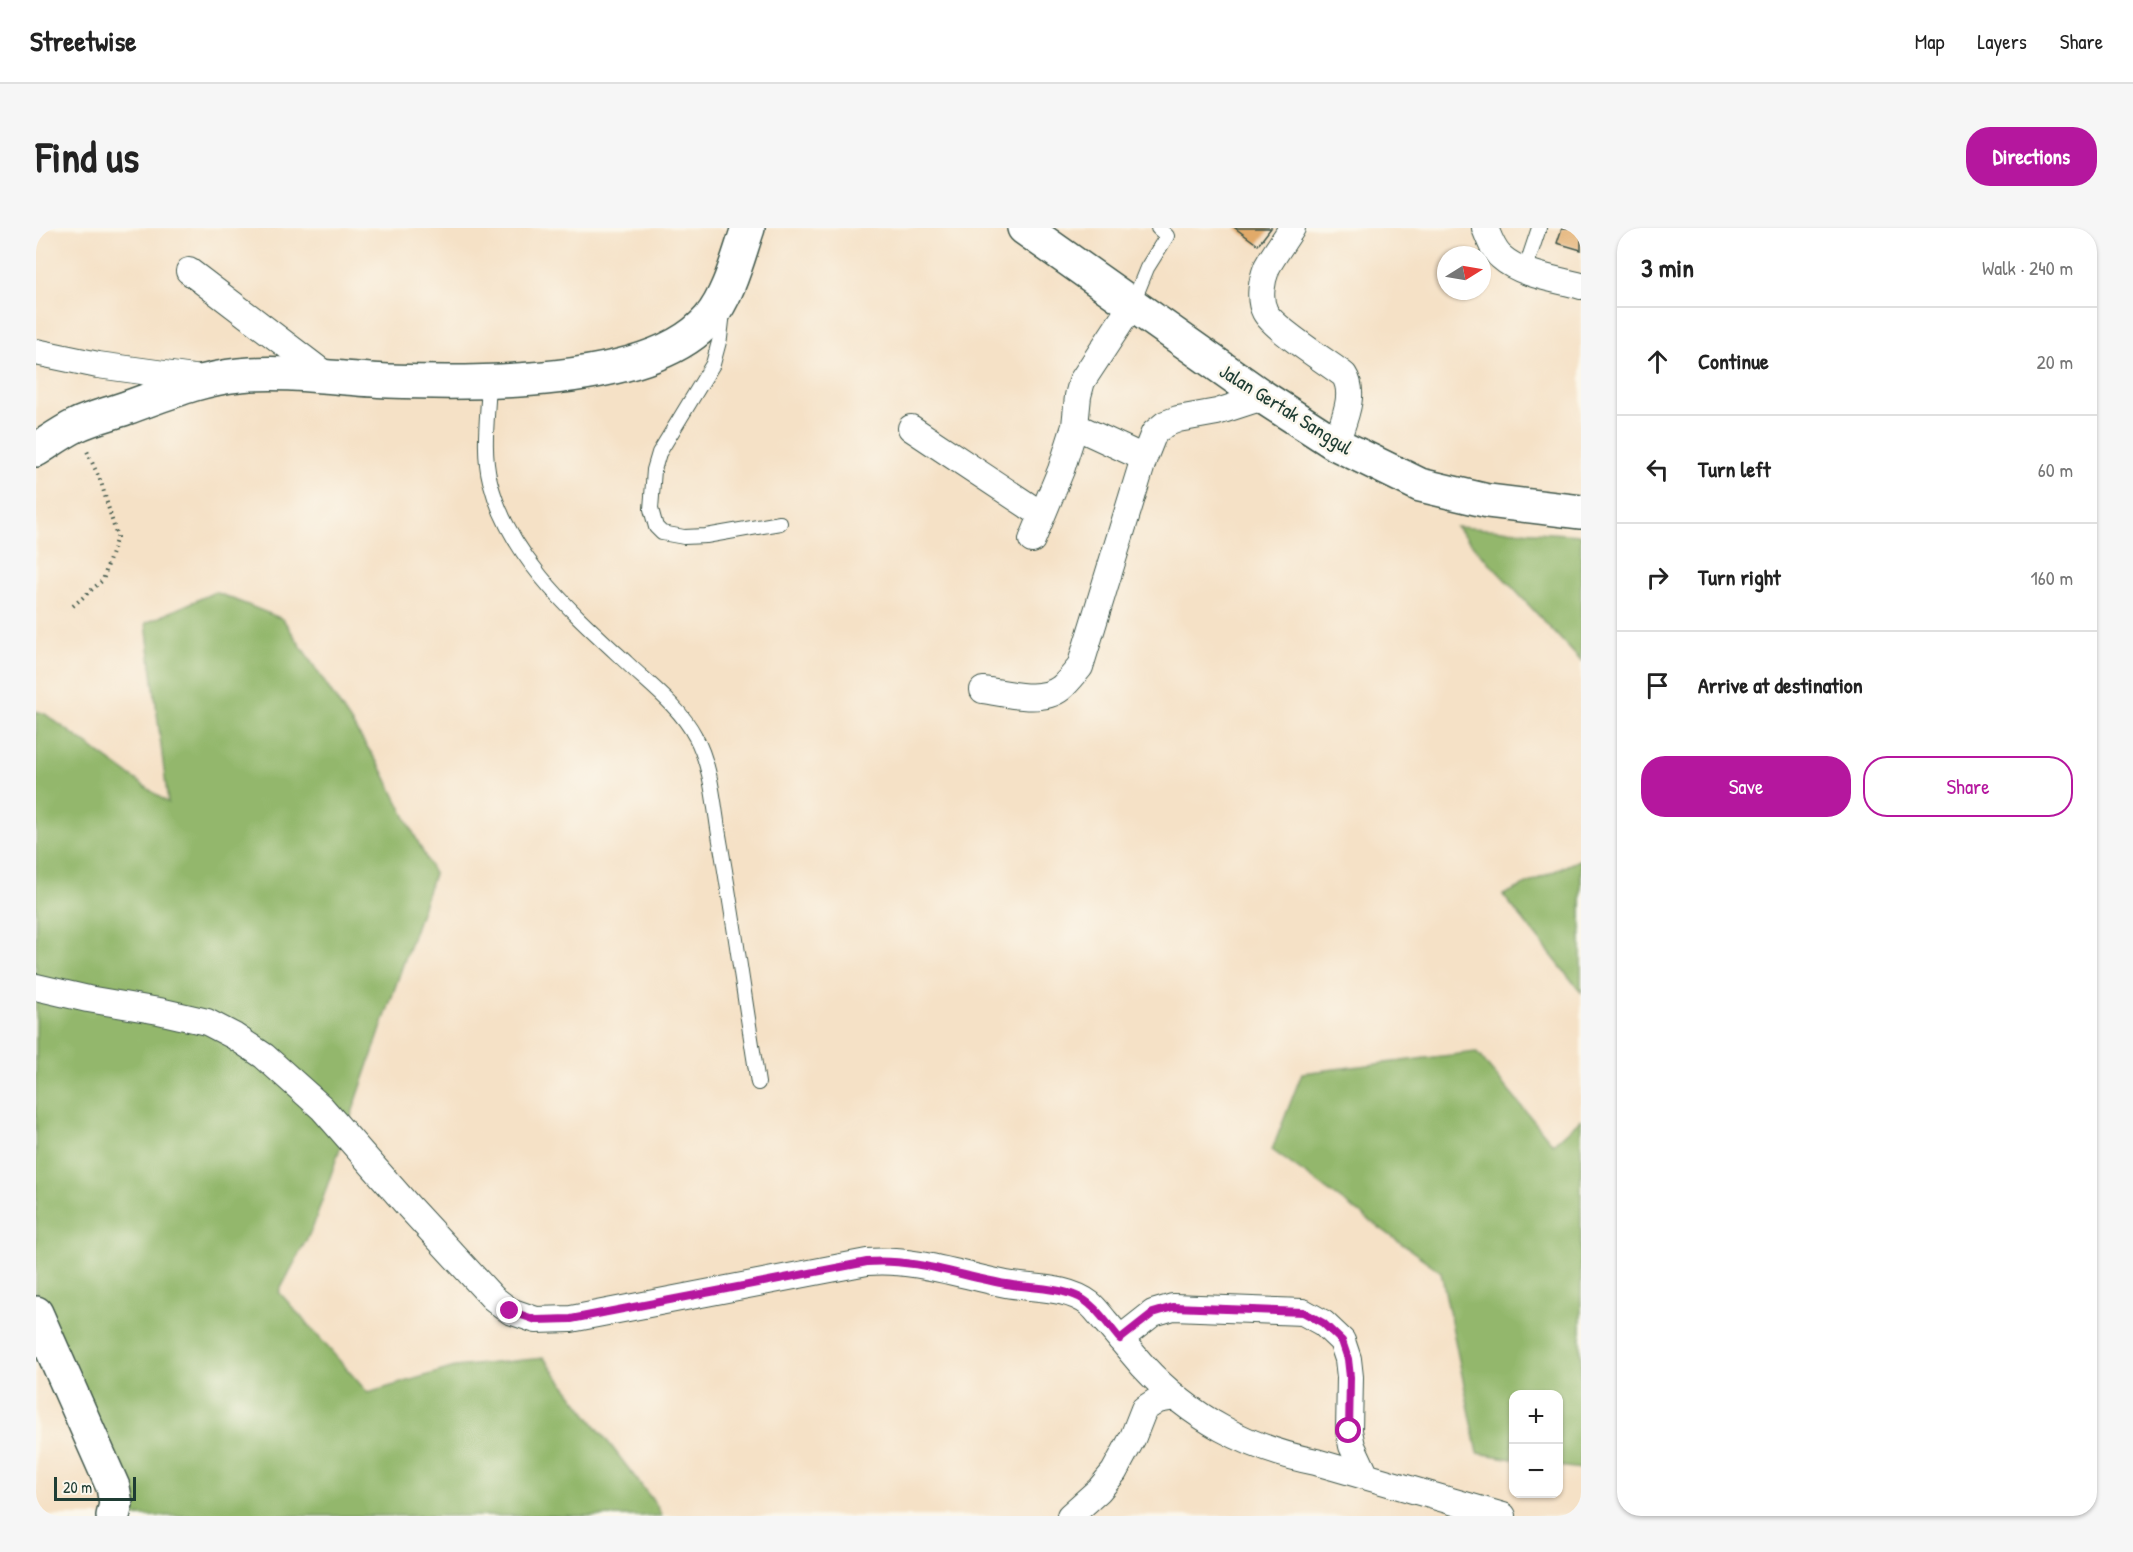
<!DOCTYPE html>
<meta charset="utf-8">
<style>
body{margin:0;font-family:"Patrick Hand",sans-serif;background:#f6f6f6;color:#222}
.controls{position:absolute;right:18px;bottom:18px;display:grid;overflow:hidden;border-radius:12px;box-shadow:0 2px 4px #0004}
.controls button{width:54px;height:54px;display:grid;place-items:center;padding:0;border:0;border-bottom:2px solid #e0e0e0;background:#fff;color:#222;font:30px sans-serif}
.compass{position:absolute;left:1401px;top:18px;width:54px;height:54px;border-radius:50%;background:#fff;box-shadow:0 2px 4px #0004;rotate:79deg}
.scale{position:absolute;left:18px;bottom:15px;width:82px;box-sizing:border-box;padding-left:6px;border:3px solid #1f3d34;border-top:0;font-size:16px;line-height:21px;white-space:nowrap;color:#1f3d34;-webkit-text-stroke:4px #fbf7ec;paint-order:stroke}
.stop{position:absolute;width:18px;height:18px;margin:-14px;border:4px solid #b5179e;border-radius:50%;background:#fff}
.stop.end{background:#b5179e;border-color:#fff;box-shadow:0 2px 6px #0008}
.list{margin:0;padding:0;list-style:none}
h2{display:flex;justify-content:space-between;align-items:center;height:78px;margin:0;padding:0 24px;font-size:26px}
h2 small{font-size:20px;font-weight:400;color:#767676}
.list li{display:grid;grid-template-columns:39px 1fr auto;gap:18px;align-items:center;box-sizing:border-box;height:108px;padding:0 24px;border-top:2px solid #e0e0e0}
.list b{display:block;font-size:22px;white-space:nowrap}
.list em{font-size:20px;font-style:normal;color:#767676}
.actions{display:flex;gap:12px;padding:18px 24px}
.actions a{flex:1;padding:14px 0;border:2px solid #b5179e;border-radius:24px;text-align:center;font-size:21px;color:#b5179e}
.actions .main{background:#b5179e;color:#fff}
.icon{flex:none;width:33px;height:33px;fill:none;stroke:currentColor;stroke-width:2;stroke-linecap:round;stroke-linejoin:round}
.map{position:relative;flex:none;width:1545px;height:1288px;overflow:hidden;border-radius:24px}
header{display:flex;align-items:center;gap:36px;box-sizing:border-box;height:84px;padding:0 30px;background:#fff;border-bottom:2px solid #e0e0e0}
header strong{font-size:28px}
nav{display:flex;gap:33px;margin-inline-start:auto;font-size:21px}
.intro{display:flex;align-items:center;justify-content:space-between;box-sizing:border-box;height:144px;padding:0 36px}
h1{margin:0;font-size:42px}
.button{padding:15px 27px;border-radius:24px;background:#b5179e;color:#fff;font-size:21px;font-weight:700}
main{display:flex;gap:36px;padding:0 36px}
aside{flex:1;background:#fff;border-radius:24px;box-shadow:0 2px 4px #0004}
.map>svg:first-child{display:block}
.forest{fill:#93b76c;stroke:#597a50;stroke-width:1.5}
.building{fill:#e1aa69}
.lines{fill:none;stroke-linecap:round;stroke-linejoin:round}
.lane-casing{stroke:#3f564a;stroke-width:16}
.street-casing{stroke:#3f564a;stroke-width:28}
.secondary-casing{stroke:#3f564a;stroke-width:36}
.path{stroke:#3f564a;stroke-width:4;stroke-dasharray:1.5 4.5;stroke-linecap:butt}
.lane{stroke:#fff;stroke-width:14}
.street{stroke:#fff;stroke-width:26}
.secondary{stroke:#fff;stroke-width:33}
.route{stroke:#b5179e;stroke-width:8}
.labels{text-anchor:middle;stroke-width:5;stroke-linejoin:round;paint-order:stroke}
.street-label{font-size:20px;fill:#1f3d34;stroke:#fbf7ec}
</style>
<header>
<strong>Streetwise</strong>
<nav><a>Map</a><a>Layers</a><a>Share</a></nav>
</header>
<div class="intro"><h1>Find us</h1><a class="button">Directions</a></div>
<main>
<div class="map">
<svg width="1545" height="1288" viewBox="0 0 1545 1288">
<rect width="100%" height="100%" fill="#fbf7ec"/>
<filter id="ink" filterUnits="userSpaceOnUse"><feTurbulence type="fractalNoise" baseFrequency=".0167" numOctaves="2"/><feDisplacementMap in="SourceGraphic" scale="12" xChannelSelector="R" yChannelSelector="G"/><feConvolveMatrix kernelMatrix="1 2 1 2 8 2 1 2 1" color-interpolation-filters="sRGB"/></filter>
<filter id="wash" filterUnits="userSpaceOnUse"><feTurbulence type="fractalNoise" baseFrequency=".008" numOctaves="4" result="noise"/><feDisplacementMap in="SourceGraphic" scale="24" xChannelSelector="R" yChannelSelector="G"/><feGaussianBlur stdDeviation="1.35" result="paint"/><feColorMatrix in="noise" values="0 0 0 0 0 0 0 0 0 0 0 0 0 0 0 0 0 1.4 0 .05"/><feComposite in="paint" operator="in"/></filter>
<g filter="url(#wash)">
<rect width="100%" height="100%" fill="#f5e1c6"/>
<path class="forest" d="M 1420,299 L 1545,307 L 1545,433 Z
M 179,364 L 247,391 L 345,540 L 398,646 L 277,999 L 243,1064 L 332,1165 L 419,1139 L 508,1130 L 621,1278 L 626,1288 L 90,1288 L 0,1074 L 0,483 L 9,486 L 132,575 L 110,395 Z
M 1545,631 L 1545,764 L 1467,667 Z
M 1440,824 L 1517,916 L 1545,891 L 1545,1241 L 1523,1238 L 1522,1166 L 1478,1166 L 1477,1231 L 1442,1225 L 1405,1044 L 1236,922 L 1266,845 Z"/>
<g id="blocks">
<path class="building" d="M 1199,0 L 1235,0 L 1222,17 Z
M 1526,0 L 1545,0 L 1545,22 L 1521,15 Z"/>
</g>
</g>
<g filter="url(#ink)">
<use href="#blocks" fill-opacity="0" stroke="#3f564a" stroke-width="1.5"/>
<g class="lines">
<g class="lane-casing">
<path id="lane" d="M 1489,42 L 1503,0
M 1096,77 L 1111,40 L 1131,8 L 1122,0
M 687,84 L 684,110 L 677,136 L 623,225 L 618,242 L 615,281 L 620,299 L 626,305 L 648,309 L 670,308 L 744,295
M 453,154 C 452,186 446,222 454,253 C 473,329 536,384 591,435 C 614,457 644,479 659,508 C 676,539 678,578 684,613 C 698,693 709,774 722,855"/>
</g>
<g class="street-casing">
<path id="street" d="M 1256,0 C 1248,13 1238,26 1231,39 C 1226,52 1222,71 1229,84 C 1237,100 1291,134 1308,147 C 1321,167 1306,195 1300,216
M 1449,0 C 1453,10 1457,22 1465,29 C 1485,47 1520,51 1545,58
M 153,43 L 291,148
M 0,124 L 62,137 L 165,151
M 1039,198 L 1108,230 L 1118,205 L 1129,196 L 1142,191 L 1181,184 L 1227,169
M 875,200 L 1006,287
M 996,312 L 1025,242 L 1039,198 L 1042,168 L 1046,153 L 1096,77
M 947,462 C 970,465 1005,476 1025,460 C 1032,454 1038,446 1044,439 L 1108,230
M 0,759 L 52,771 L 123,783 L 171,794 L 198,808 L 228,828 L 286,880 L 373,979 L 457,1070 L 474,1083 L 500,1092 L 535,1091 L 831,1034 C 878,1030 924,1047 970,1056 C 997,1061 1031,1058 1054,1076 C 1059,1080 1064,1087 1069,1093 C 1082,1108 1094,1123 1107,1138 C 1155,1190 1211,1220 1280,1234 L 1467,1288
M 1084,1111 L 1117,1085 L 1137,1079 L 1267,1084 L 1287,1095 L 1306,1113 L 1312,1131 L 1314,1149 L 1313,1203 L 1316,1218 L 1330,1248
M 1034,1288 L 1063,1262 L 1078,1244 L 1097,1209 L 1108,1181 L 1122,1172 L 1139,1169"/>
</g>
<g class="secondary-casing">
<path id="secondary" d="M 988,0 L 1227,169 L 1300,216 L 1384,257 L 1452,273 L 1545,284
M 0,222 C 13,214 25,205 39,198 C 55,190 73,186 90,180 C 127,167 163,151 203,147 C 252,142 302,151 352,153 C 436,156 615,159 673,91 C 693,67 702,29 712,0
M 0,1085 L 77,1259 L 80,1276 L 77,1288"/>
</g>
<path class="path" d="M 37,378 L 67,352 L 81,309 L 65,254 L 51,223"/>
<use href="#lane" class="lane"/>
<use href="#street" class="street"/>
<use href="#secondary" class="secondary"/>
</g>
</g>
<g class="lines" filter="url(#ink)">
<path class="route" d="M 474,1083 L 500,1092 L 535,1091 L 831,1034 C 879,1030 924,1048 970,1056 C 992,1060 1017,1059 1038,1067 C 1058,1074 1071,1096 1084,1111 L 1117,1085 L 1137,1079 L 1267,1084 L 1287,1095 L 1306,1113 L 1312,1131 L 1314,1149 L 1313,1203"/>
</g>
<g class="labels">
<g class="street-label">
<text transform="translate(1250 181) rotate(32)" y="7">Jalan Gertak Sanggul</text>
</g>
</g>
</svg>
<div class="controls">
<button>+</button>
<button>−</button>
</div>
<svg class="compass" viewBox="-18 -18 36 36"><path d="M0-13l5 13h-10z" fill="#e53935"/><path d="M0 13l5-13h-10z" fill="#767676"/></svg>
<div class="scale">20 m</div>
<div class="stop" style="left:1313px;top:1203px"></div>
<div class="stop end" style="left:474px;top:1083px"></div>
</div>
<aside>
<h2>3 min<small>Walk · 240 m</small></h2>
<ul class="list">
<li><svg class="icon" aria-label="ahead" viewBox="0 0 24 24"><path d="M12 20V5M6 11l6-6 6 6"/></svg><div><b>Continue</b></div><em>20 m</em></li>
<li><svg class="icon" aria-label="left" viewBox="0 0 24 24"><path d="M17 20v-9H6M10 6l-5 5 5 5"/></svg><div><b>Turn left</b></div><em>60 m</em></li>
<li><svg class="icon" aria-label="right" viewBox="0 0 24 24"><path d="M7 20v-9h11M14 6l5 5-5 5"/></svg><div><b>Turn right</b></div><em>160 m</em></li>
<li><svg class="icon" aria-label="arrive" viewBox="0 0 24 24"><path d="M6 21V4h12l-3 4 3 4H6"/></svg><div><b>Arrive at destination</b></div></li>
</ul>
<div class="actions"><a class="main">Save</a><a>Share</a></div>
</aside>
</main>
